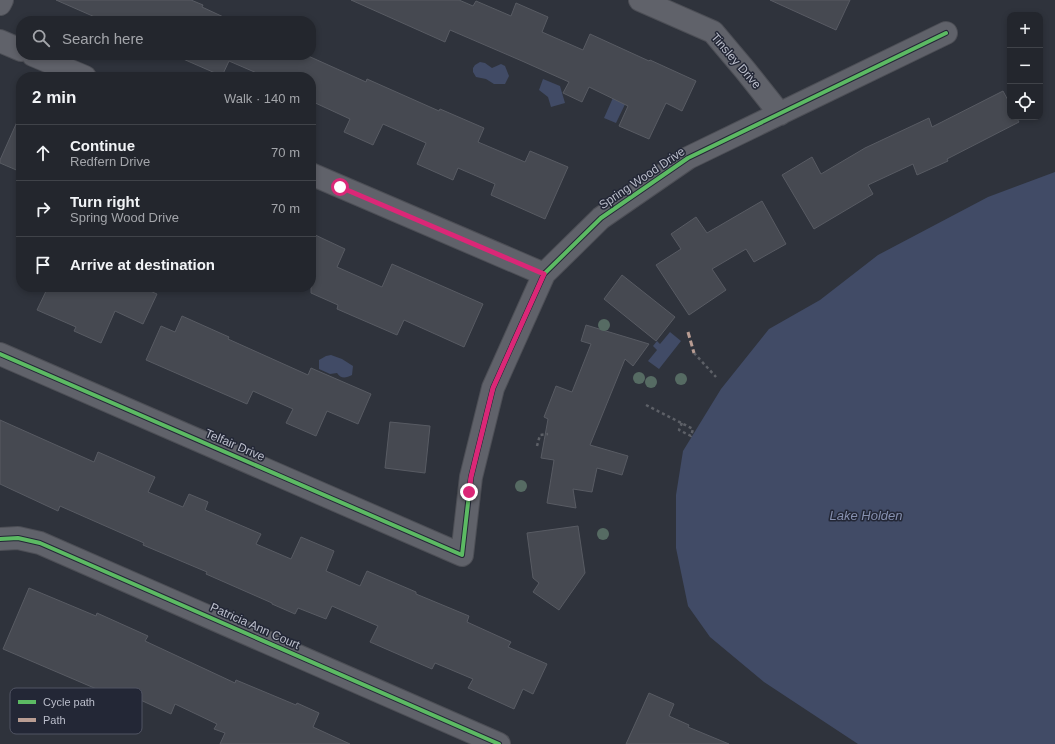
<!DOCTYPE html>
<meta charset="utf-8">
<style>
body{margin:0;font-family:Arial,sans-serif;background:#2f3239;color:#f1f3f6}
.controls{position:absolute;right:12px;top:12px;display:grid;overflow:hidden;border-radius:8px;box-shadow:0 2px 6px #0003}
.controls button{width:36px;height:36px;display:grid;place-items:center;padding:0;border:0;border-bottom:1px solid #404349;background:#23262d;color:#f1f3f6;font:20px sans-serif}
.stop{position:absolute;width:12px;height:12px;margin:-9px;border:3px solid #db2777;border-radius:50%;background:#fff}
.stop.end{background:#db2777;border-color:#fff;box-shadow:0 1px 4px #0008}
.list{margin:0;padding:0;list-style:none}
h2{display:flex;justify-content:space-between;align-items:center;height:52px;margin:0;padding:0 16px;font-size:17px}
h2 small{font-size:13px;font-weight:400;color:#a3a5aa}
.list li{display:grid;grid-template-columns:26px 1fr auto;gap:12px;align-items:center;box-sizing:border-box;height:56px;padding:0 16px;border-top:1px solid #404349}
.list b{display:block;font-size:15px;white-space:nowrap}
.list p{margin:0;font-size:13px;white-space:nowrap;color:#a3a5aa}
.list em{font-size:13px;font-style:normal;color:#a3a5aa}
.icon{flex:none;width:22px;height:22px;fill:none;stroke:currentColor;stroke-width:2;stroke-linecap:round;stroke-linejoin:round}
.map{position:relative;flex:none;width:1055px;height:744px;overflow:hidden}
.search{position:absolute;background:#23262d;box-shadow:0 2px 6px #0003;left:16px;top:16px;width:300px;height:44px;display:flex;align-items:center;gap:10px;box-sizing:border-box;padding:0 14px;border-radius:16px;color:#a3a5aa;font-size:15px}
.panel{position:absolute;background:#23262d;box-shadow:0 2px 6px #0003;left:16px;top:72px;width:300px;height:220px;border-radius:16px}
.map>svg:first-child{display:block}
.water{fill:#414b66}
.building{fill:#464951;stroke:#585b63}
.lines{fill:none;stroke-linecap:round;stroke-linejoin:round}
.minor-casing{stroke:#4d4f56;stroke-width:24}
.path{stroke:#5d6067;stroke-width:2.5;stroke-dasharray:3 3;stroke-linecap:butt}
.minor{stroke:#60626a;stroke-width:22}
.quiet{stroke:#b99d93;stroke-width:3;stroke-dasharray:6 3;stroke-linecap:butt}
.cycleway-casing{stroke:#232736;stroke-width:6}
.cycleway{stroke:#5cba63;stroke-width:4}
.tree{fill:#566b63}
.route{stroke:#db2777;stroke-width:5}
.labels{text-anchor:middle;stroke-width:3;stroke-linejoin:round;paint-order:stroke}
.street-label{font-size:12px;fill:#bbbecb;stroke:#232736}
.water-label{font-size:13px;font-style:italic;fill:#8690af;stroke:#232736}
.key{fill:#232736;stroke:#515463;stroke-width:1}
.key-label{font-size:11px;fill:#bbbecb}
</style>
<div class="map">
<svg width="1055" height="744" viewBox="0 0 1055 744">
<rect width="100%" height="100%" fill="#2f333c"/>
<path class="water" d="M 480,62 L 485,63 L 492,68 L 501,64 L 505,66 L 509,76 L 505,84 L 494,84 L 486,79 L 476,77 L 473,72 L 473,68 L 475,65 Z
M 543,79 L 560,86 L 565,103 L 551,107 L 548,97 L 539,90 Z
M 620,82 L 629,96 L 616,123 L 604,118 Z
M 1055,172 L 1055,744 L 858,744 L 764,682 L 710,637 L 688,606 L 676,548 L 676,495 L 683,451 L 721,389 L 769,329 L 820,300 L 878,255 L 988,197 Z
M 670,332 L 681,341 L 659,369 L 648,361 L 657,350 L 653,346 L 657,341 L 660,344 Z
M 331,355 L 342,359 L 353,366 L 352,375 C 346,378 341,379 337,373 L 330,374 L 319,369 L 319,360 L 326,356 Z"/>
<path class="building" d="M 56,0 L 191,0 L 203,5 L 202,7 L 232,21 L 104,21 Z
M 351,0 L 459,0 L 473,6 L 476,1 L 511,16 L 516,3 L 548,17 L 542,32 L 583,50 L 590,34 L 649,61 L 650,60 L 696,81 L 682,111 L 666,103 L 649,139 L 619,126 L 628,106 L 589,87 L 582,102 L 563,93 L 569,82 L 522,61 L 450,30 L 445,42 Z
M 770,0 L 850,0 L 836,30 Z
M 174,55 L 306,55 L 366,82 L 367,79 L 439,111 L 440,109 L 484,128 L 478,142 L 525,162 L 530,151 L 568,167 L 545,219 L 491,195 L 495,184 L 458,168 L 453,180 L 417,164 L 426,143 L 383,124 L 373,145 L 344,132 L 350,119 L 311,101 L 311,77 L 266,77 L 229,61 L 222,76 Z
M 1003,91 L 1010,104 L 1010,117 L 1016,117 L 1019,122 L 947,159 L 948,161 L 917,175 L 913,164 L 868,185 L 873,194 L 814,229 L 782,175 L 812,157 L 821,174 L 865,148 L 929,118 L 932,127 Z
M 21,113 L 21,172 L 0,163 L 0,160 Z
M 762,201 L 786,244 L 754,262 L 746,249 L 712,269 L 726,290 L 689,315 L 656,265 L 681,249 L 671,234 L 696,217 L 707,233 Z
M 311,233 L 345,249 L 337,267 L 382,287 L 392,264 L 483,304 L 464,347 L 404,320 L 397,335 L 337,309 L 338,305 L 311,293 Z
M 622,275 L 675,317 L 656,341 L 604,299 Z
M 48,287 L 141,287 L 157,294 L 143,324 L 115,311 L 101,343 L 74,331 L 76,327 L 37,310 Z
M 182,316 L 229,337 L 228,339 L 308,375 L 311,368 L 371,394 L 358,424 L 327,411 L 316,436 L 286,423 L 293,409 L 253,391 L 247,404 L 146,360 L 161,326 L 175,332 Z
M 586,325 L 649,344 L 633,366 L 625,359 L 590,445 L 628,456 L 622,475 L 597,468 L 592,492 L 573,489 L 576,508 L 547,503 L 554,460 L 541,458 L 548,419 L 544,417 L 556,386 L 572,392 L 591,344 L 581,341 Z
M 0,420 L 94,462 L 98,452 L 155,477 L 148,492 L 183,507 L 189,494 L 208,502 L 205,510 L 261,534 L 256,544 L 291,559 L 301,537 L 334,551 L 326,571 L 360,586 L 367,571 L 416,592 L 416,594 L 469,616 L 467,622 L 511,642 L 508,647 L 547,664 L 533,694 L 523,689 L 514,709 L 468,688 L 473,679 L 435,663 L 432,669 L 370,642 L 378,626 L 332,606 L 326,619 L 298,608 L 295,614 L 272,604 L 272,603 L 206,574 L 207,572 L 143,545 L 144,543 L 60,506 L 58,511 L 0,484 Z
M 390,422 L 430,426 L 425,473 L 385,468 Z
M 578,526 L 585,573 L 559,610 L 533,592 L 539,583 L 533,578 L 527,533 Z
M 29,588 L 96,616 L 97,613 L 148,636 L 145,641 L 235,683 L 236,680 L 296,705 L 297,703 L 319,713 L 313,727 L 350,744 L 220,744 L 225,733 L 214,729 L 217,724 L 175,704 L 171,714 L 123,692 L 120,699 L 3,649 Z
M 649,693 L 674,704 L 669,716 L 689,725 L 688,727 L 729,744 L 626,744 Z"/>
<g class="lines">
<g class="minor-casing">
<path id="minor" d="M 640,0 L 713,32 L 745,70 L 780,114
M 0,4 L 2,0
M 0,41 L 21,50
M 33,55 L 85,77
M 311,174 L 544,274
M 0,354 L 462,555 L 471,477 L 493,388 L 544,274 L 601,218 L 688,158 L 946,33
M 0,539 L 18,538 L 40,543 L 499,744"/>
</g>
<path class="path" d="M 694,353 L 716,377
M 646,405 L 693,429 L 691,436 L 679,430 L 682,423
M 537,446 L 540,435 L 548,434"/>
<use href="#minor" class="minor"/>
<path class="quiet" d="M 688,332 L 694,353"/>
<g class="cycleway-casing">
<path id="cycleway" d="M 0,354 L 462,555 L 471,477 L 493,388 L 544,274 L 601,218 L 688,158 L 946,33
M 0,539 L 18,538 L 40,543 L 499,744"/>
</g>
<use href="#cycleway" class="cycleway"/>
</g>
<g class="tree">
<circle cx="604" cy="325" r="6"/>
<circle cx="639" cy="378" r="6"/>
<circle cx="681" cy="379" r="6"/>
<circle cx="651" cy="382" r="6"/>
<circle cx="521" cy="486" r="6"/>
<circle cx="603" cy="534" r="6"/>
</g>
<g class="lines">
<path class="route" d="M 340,187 L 544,274 L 493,388 L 471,477 L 469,492"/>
</g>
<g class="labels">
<g class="street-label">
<text transform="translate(736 61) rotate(49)" y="4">Tinsley Drive</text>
<text transform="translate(642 178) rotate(-34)" y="4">Spring Wood Drive</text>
<text transform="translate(235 445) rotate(23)" y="4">Telfair Drive</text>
<text transform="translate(255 626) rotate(24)" y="4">Patricia Ann Court</text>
</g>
<g class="water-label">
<text x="866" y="520">Lake Holden</text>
</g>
</g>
<rect x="10" y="688" width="132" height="46" rx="6" class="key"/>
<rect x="18" y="700" width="18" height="4" fill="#5cba63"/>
<rect x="18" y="718" width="18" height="4" fill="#b99d93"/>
<g class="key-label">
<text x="43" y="706">Cycle path</text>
<text x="43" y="724">Path</text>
</g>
</svg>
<div class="controls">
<button>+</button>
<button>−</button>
<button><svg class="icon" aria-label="locate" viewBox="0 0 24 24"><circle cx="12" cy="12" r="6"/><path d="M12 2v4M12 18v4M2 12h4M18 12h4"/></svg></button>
</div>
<div class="stop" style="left:340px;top:187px"></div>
<div class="stop end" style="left:469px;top:492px"></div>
<div class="search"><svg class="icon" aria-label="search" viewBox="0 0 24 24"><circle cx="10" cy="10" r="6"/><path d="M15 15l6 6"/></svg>Search here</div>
<section class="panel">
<h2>2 min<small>Walk · 140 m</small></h2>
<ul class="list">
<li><svg class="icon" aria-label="ahead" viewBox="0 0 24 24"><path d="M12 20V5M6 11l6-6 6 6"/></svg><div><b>Continue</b><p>Redfern Drive</p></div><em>70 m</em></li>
<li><svg class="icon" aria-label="right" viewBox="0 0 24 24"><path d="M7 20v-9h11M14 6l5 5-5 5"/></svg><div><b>Turn right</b><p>Spring Wood Drive</p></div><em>70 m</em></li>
<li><svg class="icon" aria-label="arrive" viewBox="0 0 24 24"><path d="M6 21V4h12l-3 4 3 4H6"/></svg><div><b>Arrive at destination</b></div></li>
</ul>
</section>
</div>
